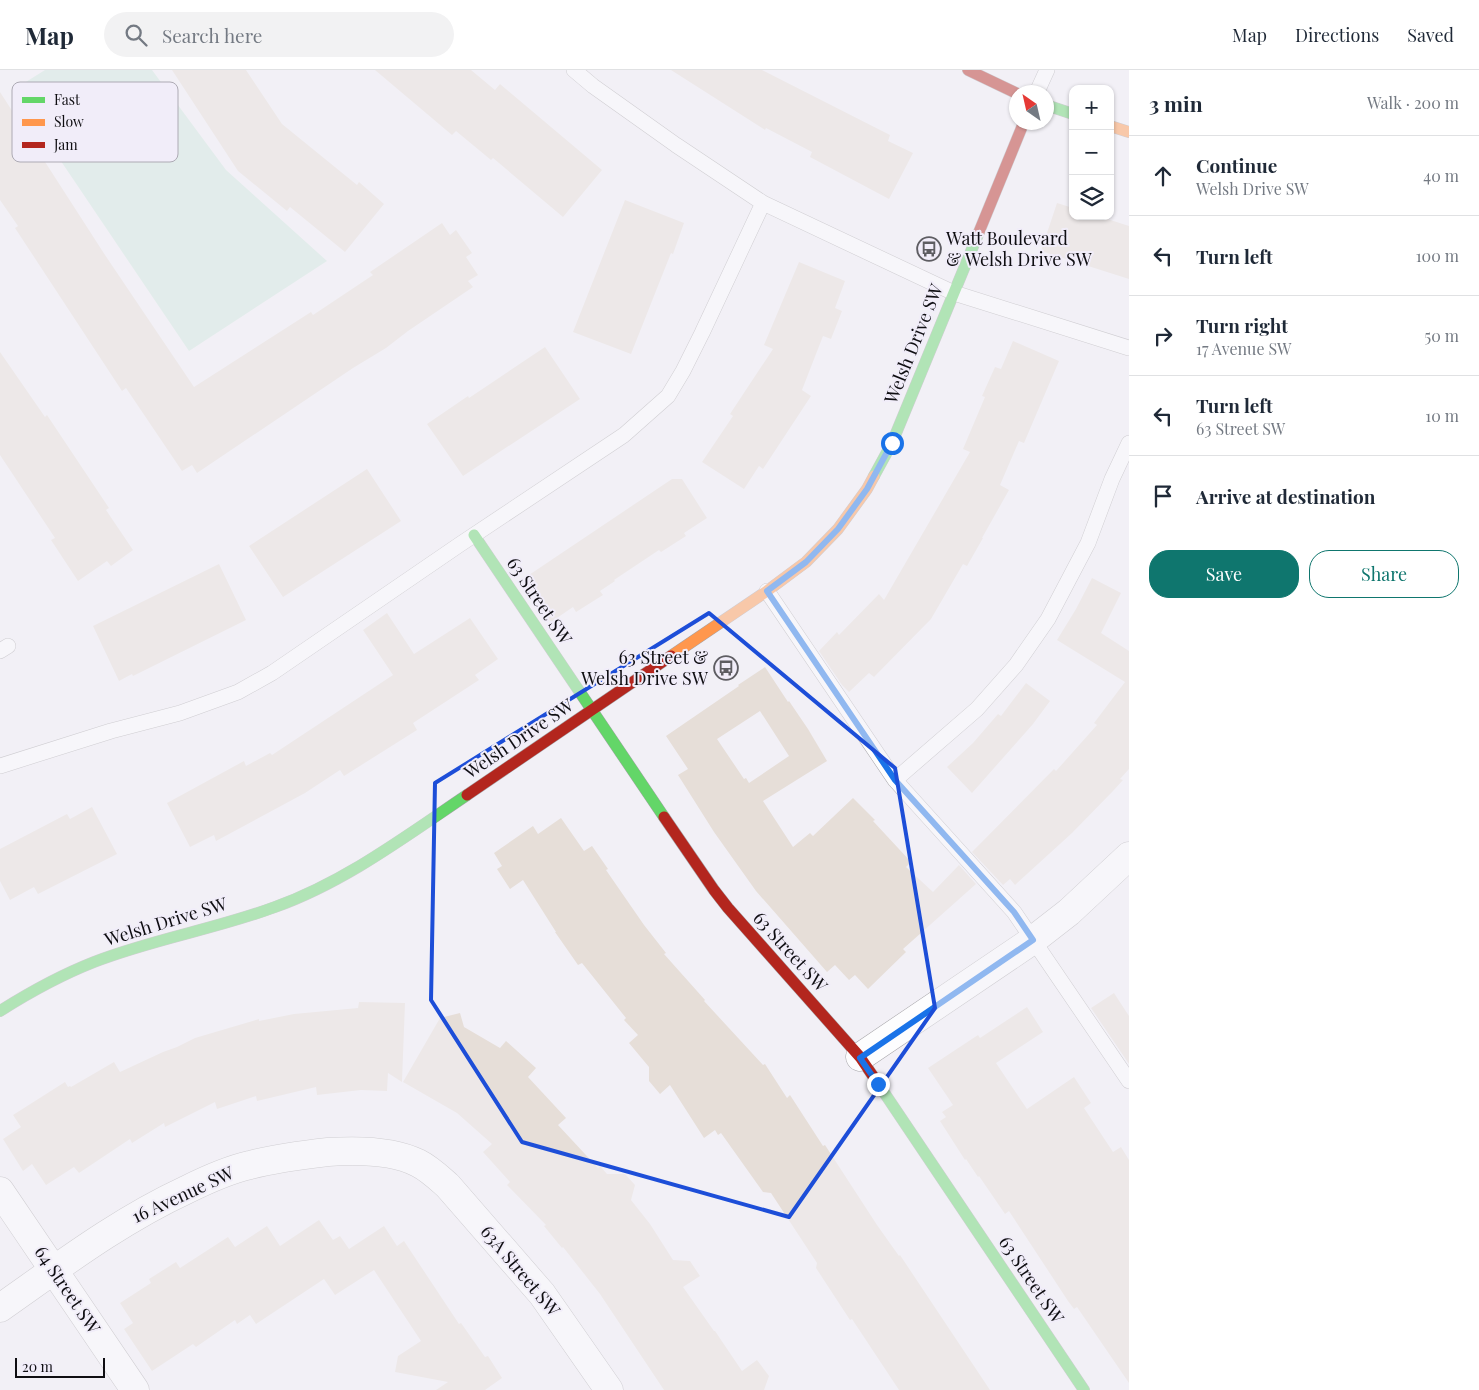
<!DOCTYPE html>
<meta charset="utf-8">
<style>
body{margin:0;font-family:"Playfair Display",serif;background:#f2f2f3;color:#1f2937}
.controls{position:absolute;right:15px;top:15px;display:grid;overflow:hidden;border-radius:10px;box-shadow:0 1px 4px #0004}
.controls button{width:45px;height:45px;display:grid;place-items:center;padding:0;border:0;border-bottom:1px solid #e0e1e3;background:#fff;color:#1f2937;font:25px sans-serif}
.compass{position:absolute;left:1009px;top:15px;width:45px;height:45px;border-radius:50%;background:#fff;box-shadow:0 1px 4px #0004;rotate:326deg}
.scale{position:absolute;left:15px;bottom:12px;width:90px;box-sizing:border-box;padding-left:5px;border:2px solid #0f0e12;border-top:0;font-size:14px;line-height:18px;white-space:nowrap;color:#0f0e12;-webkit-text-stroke:4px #f1edf9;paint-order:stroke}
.stop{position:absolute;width:15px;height:15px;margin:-11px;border:4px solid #1a73e8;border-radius:50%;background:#fff}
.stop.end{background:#1a73e8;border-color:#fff;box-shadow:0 1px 5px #0008}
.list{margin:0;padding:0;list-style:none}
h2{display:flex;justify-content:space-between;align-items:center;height:65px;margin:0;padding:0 20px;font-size:21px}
h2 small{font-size:16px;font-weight:400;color:#747a83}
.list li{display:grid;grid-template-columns:32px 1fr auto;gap:15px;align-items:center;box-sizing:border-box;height:80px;padding:0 20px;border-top:1px solid #e0e1e3}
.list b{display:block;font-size:19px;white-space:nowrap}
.list p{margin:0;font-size:16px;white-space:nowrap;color:#747a83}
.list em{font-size:16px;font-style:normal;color:#747a83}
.actions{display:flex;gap:10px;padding:15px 20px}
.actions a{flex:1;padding:11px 0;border:1px solid #0f766e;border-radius:20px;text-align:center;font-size:18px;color:#0f766e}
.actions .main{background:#0f766e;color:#fff}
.icon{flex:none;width:28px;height:28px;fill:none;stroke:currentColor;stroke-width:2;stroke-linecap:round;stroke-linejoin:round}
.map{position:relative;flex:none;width:1129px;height:1320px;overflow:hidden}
header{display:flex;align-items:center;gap:30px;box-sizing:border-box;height:70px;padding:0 25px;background:#fff;border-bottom:1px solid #e0e1e3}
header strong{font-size:24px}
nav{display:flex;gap:28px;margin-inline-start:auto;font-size:18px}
.search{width:350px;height:45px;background:#f2f2f3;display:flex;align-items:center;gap:12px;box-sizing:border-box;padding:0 18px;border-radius:28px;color:#747a83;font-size:19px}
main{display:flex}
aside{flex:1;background:#fff}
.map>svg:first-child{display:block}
.green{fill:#cfe7dd}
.building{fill:#e6ded8;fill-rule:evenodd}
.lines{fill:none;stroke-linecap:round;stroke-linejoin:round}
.lane-casing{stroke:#a6a4a8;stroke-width:16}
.street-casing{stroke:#a6a4a8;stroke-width:29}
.fast-casing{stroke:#a6a4a8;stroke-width:12}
.slow-casing{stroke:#a6a4a8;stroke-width:12}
.jam-casing{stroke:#a6a4a8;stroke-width:12}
.lane{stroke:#fdfdfe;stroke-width:15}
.street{stroke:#fdfdfe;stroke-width:28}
.fast{stroke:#63d668;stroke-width:11}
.slow{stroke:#ff974d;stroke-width:11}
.jam{stroke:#b3261e;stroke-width:11}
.route{stroke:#1a73e8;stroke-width:6}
.marked{fill:none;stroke:#1d4ed8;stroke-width:4;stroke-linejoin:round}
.labels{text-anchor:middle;stroke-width:4;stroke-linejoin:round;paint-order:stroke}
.poi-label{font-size:18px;fill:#0f0e12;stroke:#f1edf9;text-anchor:start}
.street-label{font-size:18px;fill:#0f0e12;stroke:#f1edf9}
.key{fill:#f1edf9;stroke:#adaab4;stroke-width:1}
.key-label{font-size:14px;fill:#0f0e12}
</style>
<header>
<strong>Map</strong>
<div class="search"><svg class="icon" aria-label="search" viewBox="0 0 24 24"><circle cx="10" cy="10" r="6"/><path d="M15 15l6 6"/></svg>Search here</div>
<nav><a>Map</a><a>Directions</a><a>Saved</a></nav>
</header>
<main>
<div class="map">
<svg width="1129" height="1320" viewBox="0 0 1129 1320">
<rect width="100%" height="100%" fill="#f2f0f6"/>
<path class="green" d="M 45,0 L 152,0 L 226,100 L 327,191 L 189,281 L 13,20 Z"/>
<path class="building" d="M 172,0 L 246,0 L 282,54 L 357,115 L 359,112 L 384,134 L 345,182 L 290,137 L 287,141 L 238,101 Z
M 375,0 L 471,0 L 495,20 L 500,14 L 602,100 L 563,147 L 493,88 L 491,90 L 456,61 L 452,65 Z
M 671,0 L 762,0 L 890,65 L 888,71 L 913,83 L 889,129 L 810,87 L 812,82 L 766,58 L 765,60 Z
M 0,22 L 105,185 L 194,317 L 311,242 L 313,245 L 373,205 L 370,202 L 442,153 L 450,165 L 456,160 L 472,183 L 466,187 L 478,205 L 468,211 L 473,217 L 408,261 L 386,278 L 353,298 L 197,403 L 192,395 L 182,401 L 126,318 L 122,321 L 15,158 L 18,156 L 0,130 Z
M 625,130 L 684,153 L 673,184 L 671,183 L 631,284 L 573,262 Z
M 1057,133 L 1073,138 L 1073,146 L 1098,146 L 1129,156 L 1129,209 L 1041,181 Z
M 799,192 L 845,211 L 835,238 L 842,241 L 831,269 L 823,266 L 802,320 L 811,326 L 763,399 L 759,396 L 744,419 L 702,392 L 733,346 L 730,344 L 773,279 L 764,275 Z
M 1013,271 L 1059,291 L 1024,373 L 1019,371 L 1000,415 L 1009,420 L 982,468 L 983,468 L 967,496 L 963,494 L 931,549 L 874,607 L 869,603 L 849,622 L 842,615 L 819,581 L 837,562 L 839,565 L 879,524 L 884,530 L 970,382 L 963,379 L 985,327 L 982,326 L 995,297 L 1001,299 Z
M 545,277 L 580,329 L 463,406 L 427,354 L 468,326 L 469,328 Z
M 0,282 L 45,347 L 47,345 L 109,438 L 106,440 L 133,480 L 111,496 L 107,491 L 78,511 L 51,470 L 55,468 L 0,385 Z
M 367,399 L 401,451 L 283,527 L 249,476 Z
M 672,409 L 682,409 L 707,448 L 684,463 L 686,466 L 661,482 L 659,480 L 614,510 L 615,511 L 600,521 L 603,525 L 576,542 L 573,537 L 551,552 L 523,509 Z
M 219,494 L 246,550 L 133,606 L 132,604 L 119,611 L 93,556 Z
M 1092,508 L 1121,523 L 1101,563 L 1129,581 L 1129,699 L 1120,709 L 1123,710 L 1113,721 L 1072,763 L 1015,815 L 1010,809 L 1003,815 L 972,782 L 1054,699 L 1056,701 L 1097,655 L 1094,653 L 1125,612 L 1057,570 L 1076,539 Z
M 387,543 L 414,584 L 470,548 L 498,589 L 475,605 L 479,610 L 413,653 L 417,660 L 344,706 L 340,700 L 305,723 L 216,771 L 214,765 L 190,777 L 167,733 L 244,691 L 246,696 L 270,683 L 272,685 L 393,605 L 363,560 Z
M 765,597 L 788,632 L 789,631 L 808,659 L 827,691 L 763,731 L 793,777 L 810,763 L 813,766 L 853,728 L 875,750 L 873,751 L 911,792 L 906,797 L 933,822 L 959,795 L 976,814 L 903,879 L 906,882 L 868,919 L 855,905 L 849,910 L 835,895 L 827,902 L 756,821 L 714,762 L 678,705 L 688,699 L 666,666 L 739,616 L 738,615 ZM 760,641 L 789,686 L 749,713 L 746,708 L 744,709 L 717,669 Z
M 1026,613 L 1050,631 L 1033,654 L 972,723 L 947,697 L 973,673 L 998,644 L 1001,646 Z
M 92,737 L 117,784 L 38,824 L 34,817 L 10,830 L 0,811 L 0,779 L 67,744 L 70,749 Z
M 561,748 L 584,781 L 592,776 L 608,799 L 606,800 L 644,855 L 666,883 L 664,884 L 705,930 L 704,931 L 763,995 L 765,994 L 787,1028 L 790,1025 L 823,1076 L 825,1075 L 877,1155 L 899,1186 L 900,1185 L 990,1320 L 899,1320 L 852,1249 L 850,1250 L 816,1198 L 817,1193 L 771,1123 L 763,1122 L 721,1063 L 718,1065 L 715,1060 L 704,1068 L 670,1015 L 660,1024 L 649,1011 L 649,997 L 629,973 L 638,965 L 624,950 L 626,948 L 582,893 L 578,895 L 555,862 L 556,862 L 523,810 L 510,819 L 497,799 L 502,796 L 494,783 L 533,756 L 538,764 Z
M 1114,923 L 1129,946 L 1129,994 L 1091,938 Z
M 359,932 L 405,933 L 402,1012 L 388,1003 L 387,1021 L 361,1020 L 317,1025 L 316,1017 L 257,1031 L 256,1026 L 217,1039 L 215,1032 L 165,1057 L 164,1053 L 132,1073 L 130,1069 L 79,1103 L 74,1097 L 46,1115 L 32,1094 L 23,1101 L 3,1069 L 21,1057 L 13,1045 L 65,1012 L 68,1017 L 70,1016 L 71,1017 L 114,992 L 120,1002 L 163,982 L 177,977 L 195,968 L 259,949 L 259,951 L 294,944 L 358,938 Z
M 1027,937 L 1043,962 L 996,993 L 1027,1039 L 1074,1007 L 1091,1033 L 1084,1038 L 1113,1082 L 1121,1077 L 1129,1090 L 1129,1313 L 1077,1237 L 1074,1239 L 1068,1231 L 1009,1141 L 1005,1144 L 979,1106 L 978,1107 L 966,1089 L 965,1090 L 940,1051 L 946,1047 L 942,1042 L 953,1035 L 928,998 L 978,965 L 980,968 Z
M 460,943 L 464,957 L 500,978 L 506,971 L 536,998 L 528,1007 L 566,1048 L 558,1055 L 598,1098 L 600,1096 L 607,1104 L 625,1104 L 635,1115 L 631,1130 L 650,1154 L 673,1190 L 690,1191 L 700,1206 L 683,1217 L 714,1261 L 715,1261 L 742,1301 L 757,1290 L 769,1306 L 764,1320 L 664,1320 L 600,1224 L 563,1177 L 562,1178 L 544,1156 L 546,1155 L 507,1115 L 510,1112 L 483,1082 L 492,1074 L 457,1043 L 403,1012 L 440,948 Z
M 319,1150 L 333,1170 L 340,1166 L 349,1179 L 384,1156 L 397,1176 L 404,1171 L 459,1254 L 461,1253 L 485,1287 L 488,1286 L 502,1308 L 485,1320 L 436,1320 L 448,1312 L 395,1302 L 398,1286 L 421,1271 L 374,1200 L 335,1225 L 324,1209 L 256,1254 L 250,1245 L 237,1254 L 235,1250 L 196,1277 L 193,1274 L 152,1301 L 124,1259 L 133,1253 L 120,1233 L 151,1213 L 149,1209 L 176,1192 L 180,1198 L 228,1167 L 235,1177 L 267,1156 L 280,1176 Z"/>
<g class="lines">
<g class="lane-casing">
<path id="lane" d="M 574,0 L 593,16 L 676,75 L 763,133 L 954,223 L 1129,278
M 1037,22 L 1047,0
M 767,521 L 895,710 L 1014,842 L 1129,1011
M 0,581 L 8,576
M 0,696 L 111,661 L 180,643 L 238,622 L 272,603 L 459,475 L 624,365 L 668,326 L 683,301 L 702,263 L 763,133
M 895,710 L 977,639 L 1016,595 L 1048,549 L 1088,473 L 1112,409 L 1129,373"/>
</g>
<g class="street-casing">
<path id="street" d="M 860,987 L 1033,870 L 1069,842 L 1129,786
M 0,1121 L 135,1320
M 0,1238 C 60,1196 119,1151 186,1120 C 206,1110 228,1100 250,1095 C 276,1088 302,1085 328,1082 C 357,1080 392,1080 418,1093 C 430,1099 439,1108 448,1116 L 542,1224 L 609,1320"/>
</g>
<g class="fast-casing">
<path id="fast" d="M 1046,35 L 1073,44
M 874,406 L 892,373 L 979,162
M 474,465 L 664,747
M 0,941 C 30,922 61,905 94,892 C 153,869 216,859 275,837 C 345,812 406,766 467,725
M 877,1012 L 1084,1320"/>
</g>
<g class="slow-casing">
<path id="slow" d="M 1110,56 L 1129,62
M 671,586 L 767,521 L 806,492 L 838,459 L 867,419 L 874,406"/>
</g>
<g class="jam-casing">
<path id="jam" d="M 968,0 L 1016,23
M 979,162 L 1024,52
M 467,725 L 671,586
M 664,747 L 714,820 L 728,838 L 860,987 L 877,1012"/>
</g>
<use href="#lane" class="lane"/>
<use href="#street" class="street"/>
<use href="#fast" class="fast"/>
<use href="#slow" class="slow"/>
<use href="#jam" class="jam"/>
</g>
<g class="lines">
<path class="route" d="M 878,1014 L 860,988 L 1033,870 L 1014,842 L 895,710 L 767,521 L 806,492 L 838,459 L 867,419 L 892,373"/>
</g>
<path d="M0 0H1129V1320H0ZM 709,543 L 895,698 L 935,938 L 789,1147 L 522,1072 L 431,930 L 435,713 Z" fill="#f2f0f6" fill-opacity=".55" fill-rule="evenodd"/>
<path class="marked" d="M 709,543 L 895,698 L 935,938 L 789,1147 L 522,1072 L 431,930 L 435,713 Z"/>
<defs>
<g id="bus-ring" transform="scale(1.25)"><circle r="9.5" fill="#f1edf9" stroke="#5e5d62" stroke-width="1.5"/><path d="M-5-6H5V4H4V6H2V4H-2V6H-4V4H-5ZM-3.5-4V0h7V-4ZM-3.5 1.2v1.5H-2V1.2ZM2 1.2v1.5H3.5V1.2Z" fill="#5e5d62"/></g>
</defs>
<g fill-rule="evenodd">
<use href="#bus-ring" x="929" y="179"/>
<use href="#bus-ring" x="726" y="598"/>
</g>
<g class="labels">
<g class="poi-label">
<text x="946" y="175">Watt Boulevard<tspan x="946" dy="21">&amp; Welsh Drive SW</tspan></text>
<text x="708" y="594" text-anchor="end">63 Street &amp;<tspan x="708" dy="21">Welsh Drive SW</tspan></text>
</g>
<g class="street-label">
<text transform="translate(914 274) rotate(-68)" y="6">Welsh Drive SW</text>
<text transform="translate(539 531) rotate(56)" y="6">63 Street SW</text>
<text transform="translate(519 669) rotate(-34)" y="6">Welsh Drive SW</text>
<text transform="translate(166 852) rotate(-17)" y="6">Welsh Drive SW</text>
<text transform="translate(790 882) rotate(48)" y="6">63 Street SW</text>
<text transform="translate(183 1125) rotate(-25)" y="6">16 Avenue SW</text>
<text transform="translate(520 1201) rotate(50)" y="6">63A Street SW</text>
<text transform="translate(1031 1210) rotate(56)" y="6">63 Street SW</text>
<text transform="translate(67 1220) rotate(56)" y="6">64 Street SW</text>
</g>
</g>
<rect x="12" y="12" width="166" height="80" rx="8" class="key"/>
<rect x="22" y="27" width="23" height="6" fill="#63d668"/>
<rect x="22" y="49" width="23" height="7" fill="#ff974d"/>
<rect x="22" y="72" width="23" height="6" fill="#b3261e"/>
<g class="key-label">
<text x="54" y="35">Fast</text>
<text x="54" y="57">Slow</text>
<text x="54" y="80">Jam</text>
</g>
</svg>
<div class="controls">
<button>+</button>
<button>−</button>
<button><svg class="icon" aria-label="layers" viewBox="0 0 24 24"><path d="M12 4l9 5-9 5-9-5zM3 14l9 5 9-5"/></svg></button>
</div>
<svg class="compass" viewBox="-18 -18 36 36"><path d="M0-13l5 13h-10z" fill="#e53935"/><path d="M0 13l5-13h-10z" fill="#747a83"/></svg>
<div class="scale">20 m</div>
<div class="stop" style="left:892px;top:373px"></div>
<div class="stop end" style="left:878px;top:1014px"></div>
</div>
<aside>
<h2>3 min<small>Walk · 200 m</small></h2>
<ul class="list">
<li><svg class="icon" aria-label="ahead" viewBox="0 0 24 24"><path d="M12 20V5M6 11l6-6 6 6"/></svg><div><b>Continue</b><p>Welsh Drive SW</p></div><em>40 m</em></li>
<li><svg class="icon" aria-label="left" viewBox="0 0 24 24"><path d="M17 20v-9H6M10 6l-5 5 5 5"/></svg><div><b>Turn left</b></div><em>100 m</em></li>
<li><svg class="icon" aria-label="right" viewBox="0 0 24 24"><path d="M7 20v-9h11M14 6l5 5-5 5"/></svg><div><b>Turn right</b><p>17 Avenue SW</p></div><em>50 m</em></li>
<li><svg class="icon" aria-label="left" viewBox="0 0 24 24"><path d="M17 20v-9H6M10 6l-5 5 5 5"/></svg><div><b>Turn left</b><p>63 Street SW</p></div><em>10 m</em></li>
<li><svg class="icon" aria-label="arrive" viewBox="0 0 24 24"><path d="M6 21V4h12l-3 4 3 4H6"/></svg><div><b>Arrive at destination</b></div></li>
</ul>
<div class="actions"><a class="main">Save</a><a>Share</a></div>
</aside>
</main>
